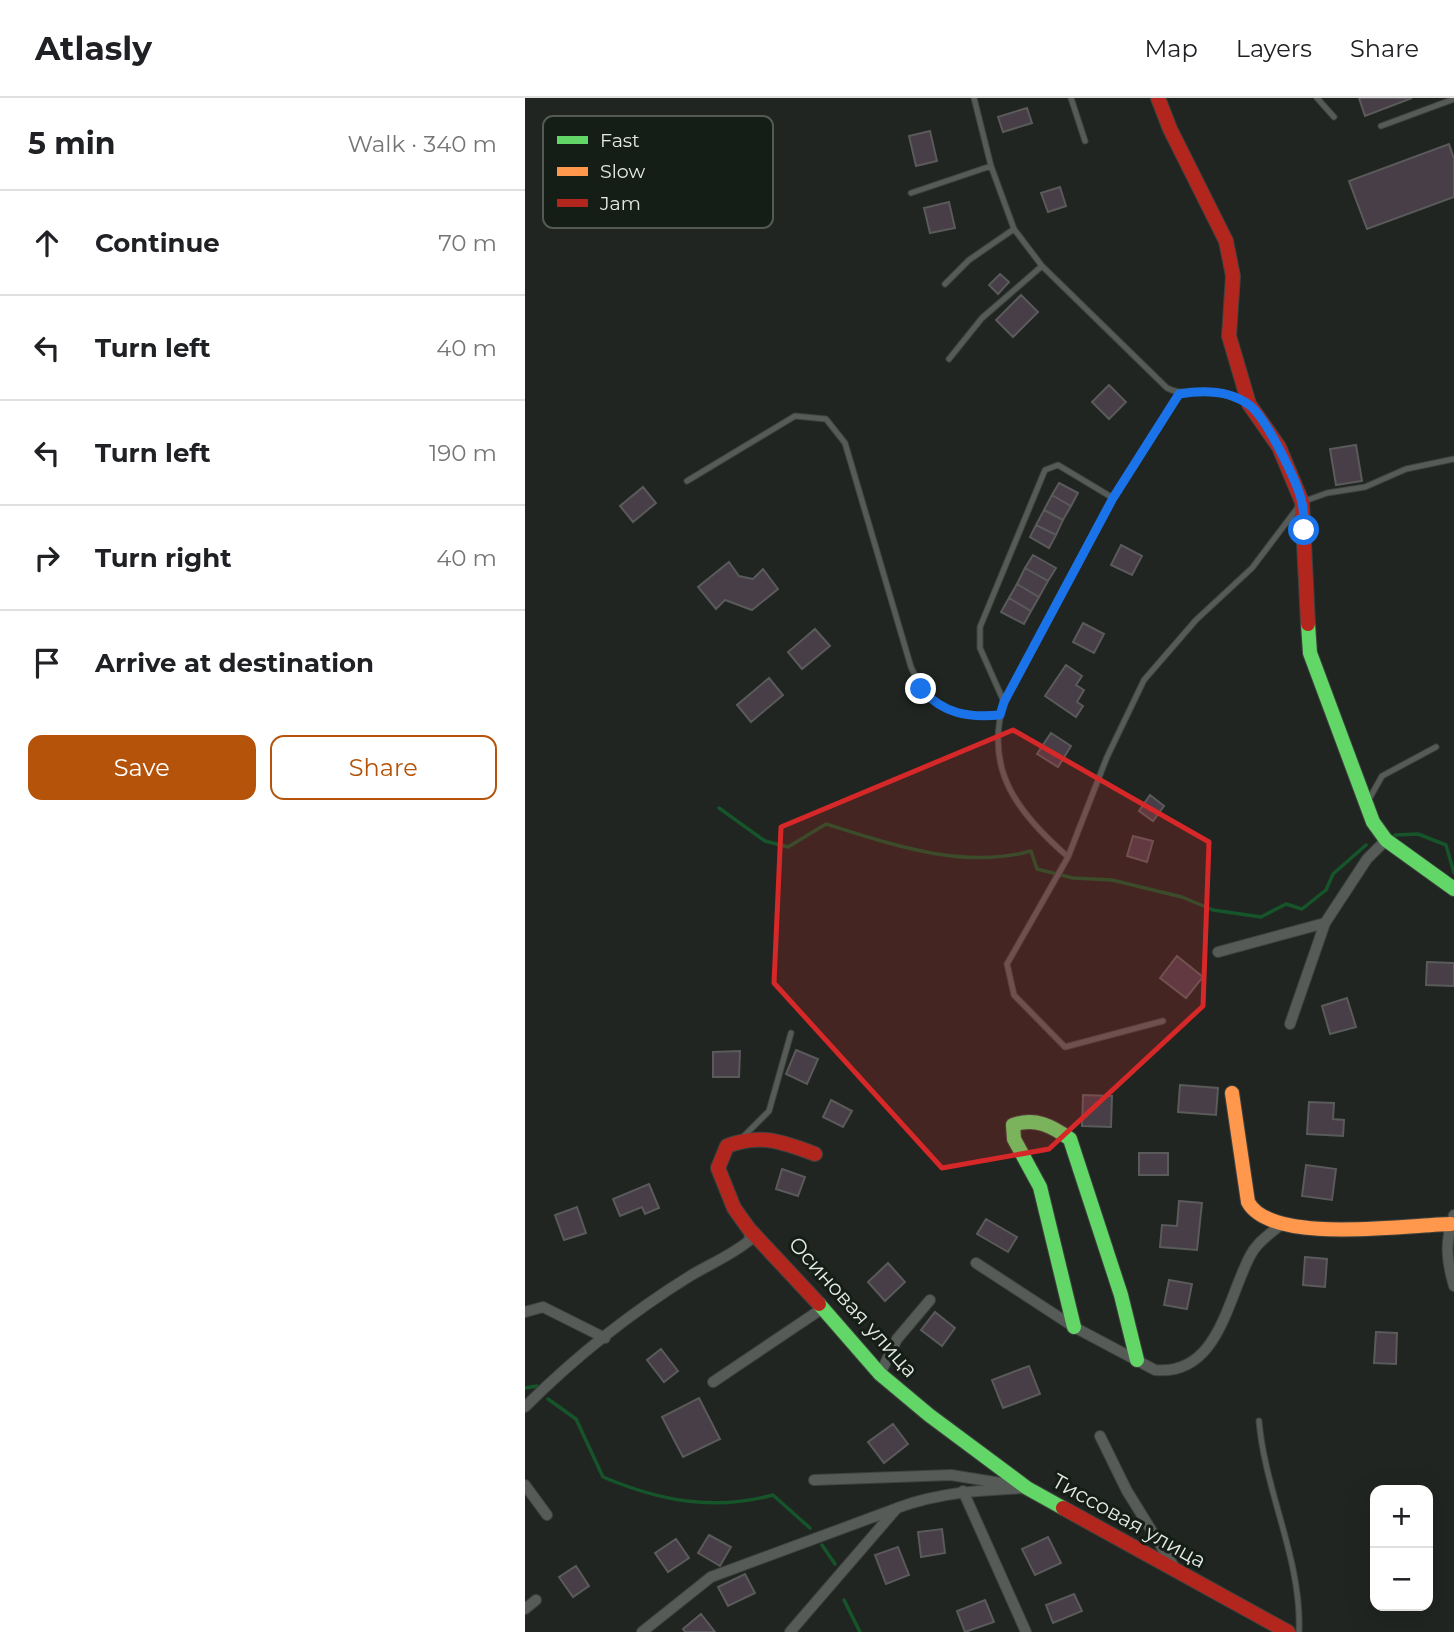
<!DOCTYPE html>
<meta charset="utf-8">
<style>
body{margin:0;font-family:Montserrat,sans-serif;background:#f2f2f2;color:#202124}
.controls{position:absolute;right:21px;bottom:21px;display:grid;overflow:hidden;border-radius:14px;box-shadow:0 7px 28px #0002}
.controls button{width:63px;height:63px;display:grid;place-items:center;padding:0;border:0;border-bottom:2px solid #e0e0e0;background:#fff;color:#202124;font:35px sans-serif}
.stop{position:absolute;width:21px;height:21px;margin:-16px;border:5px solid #1a73e8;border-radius:50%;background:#fff}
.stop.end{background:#1a73e8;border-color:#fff;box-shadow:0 2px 7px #0008}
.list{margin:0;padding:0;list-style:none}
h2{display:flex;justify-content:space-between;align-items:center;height:91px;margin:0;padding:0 28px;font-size:30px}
h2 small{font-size:23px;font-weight:400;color:#757577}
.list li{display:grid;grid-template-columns:46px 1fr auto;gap:21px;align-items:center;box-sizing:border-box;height:105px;padding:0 28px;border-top:2px solid #e0e0e0}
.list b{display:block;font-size:26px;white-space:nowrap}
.list em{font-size:23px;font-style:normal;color:#757577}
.actions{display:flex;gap:14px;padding:21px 28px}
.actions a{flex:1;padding:16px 0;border:2px solid #b45309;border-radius:14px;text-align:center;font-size:24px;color:#b45309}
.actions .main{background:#b45309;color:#fff}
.icon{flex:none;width:38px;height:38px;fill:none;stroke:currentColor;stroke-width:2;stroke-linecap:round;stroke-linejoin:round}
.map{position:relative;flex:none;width:929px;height:1534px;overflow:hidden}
header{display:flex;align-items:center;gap:42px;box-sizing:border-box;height:98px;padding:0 35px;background:#fff;border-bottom:2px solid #e0e0e0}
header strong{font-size:33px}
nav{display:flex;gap:38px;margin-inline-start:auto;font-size:24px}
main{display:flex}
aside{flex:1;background:#fff}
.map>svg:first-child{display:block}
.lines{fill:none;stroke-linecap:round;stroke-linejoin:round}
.stream{stroke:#16542a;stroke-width:3.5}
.building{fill:#473e48;stroke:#5a5a5a;stroke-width:2}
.lane-casing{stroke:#3d423e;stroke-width:7}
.street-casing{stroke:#3d423e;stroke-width:12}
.fast-casing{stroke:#3d423e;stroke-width:16}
.slow-casing{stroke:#3d423e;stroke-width:16}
.jam-casing{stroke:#3d423e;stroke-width:16}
.lane{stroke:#575b58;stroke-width:5}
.street{stroke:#575b58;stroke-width:10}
.fast{stroke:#63d668;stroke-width:14}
.slow{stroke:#ff974d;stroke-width:14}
.jam{stroke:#b3261e;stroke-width:14}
.route{stroke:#1a73e8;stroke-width:9}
.marked{fill:#d62828;fill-opacity:0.2;stroke:#d62828;stroke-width:5;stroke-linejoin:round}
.labels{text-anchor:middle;stroke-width:6;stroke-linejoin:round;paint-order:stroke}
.street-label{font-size:21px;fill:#e3e9e4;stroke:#151d17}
.key{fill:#151d17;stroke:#535a54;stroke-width:2}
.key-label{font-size:19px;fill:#e3e9e4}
</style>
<header>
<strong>Atlasly</strong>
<nav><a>Map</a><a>Layers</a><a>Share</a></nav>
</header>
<main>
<aside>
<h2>5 min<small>Walk · 340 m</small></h2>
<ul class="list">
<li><svg class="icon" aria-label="ahead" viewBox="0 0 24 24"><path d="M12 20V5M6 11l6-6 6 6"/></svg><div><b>Continue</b></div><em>70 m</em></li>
<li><svg class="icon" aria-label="left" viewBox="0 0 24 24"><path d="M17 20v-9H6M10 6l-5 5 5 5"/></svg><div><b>Turn left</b></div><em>40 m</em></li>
<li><svg class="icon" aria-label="left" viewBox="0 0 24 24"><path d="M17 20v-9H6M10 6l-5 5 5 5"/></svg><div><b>Turn left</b></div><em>190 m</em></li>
<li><svg class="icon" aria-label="right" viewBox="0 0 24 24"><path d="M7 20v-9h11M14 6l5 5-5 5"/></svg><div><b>Turn right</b></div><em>40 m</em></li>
<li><svg class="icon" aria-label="arrive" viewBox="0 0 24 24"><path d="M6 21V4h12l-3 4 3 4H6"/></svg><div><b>Arrive at destination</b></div></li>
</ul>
<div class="actions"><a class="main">Save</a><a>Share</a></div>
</aside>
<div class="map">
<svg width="929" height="1534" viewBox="0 0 929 1534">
<rect width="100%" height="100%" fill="#202521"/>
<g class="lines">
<path class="stream" d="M 194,710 L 240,743 L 263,749 L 301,726 C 365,746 438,772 506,753 L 512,771 L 548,780 L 587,782 L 657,799 L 688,812 L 736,819 L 761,806 L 777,811 L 801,792 L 808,776 L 841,747
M 870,737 L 893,736 L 921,747 L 929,775
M 0,1290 L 12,1288
M 23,1301 L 51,1321 L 78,1379 C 135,1403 188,1413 248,1397 L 285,1430
M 297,1447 L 310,1466
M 319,1502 L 335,1534"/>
</g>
<path class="building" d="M 834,0 L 887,0 L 840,18 Z
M 502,10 L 507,25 L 478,34 L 473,19 Z
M 405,33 L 412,63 L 391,68 L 384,38 Z
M 924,46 L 929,61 L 929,99 L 842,131 L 824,83 Z
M 535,89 L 541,108 L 523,114 L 516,95 Z
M 424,104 L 430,130 L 405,135 L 399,110 Z
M 475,176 L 484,184 L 473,196 L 464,187 Z
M 496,197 L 513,214 L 488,239 L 471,222 Z
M 584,287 L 601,304 L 584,321 L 567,304 Z
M 831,347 L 837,383 L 811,387 L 805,351 Z
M 534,385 L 553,395 L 546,408 L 527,397 Z
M 118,389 L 131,405 L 108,424 L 95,408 Z
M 527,397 L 546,408 L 538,422 L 519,412 Z
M 519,412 L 538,422 L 531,437 L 511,427 Z
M 511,427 L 531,437 L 524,450 L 505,439 Z
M 596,447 L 617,458 L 607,477 L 586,467 Z
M 508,457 L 531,470 L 523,483 L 500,470 Z
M 204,464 L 214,478 L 228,481 L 238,471 L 253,491 L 227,512 L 200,502 L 191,511 L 173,489 Z
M 500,470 L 523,483 L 514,499 L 492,486 Z
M 492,486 L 514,499 L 506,513 L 484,500 Z
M 484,500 L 506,513 L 499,526 L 476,514 Z
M 558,525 L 579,536 L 569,555 L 548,544 Z
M 290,531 L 305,548 L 277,571 L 263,554 Z
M 541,567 L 557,578 L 551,587 L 559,592 L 552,604 L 558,608 L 551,619 L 520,598 Z
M 244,580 L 258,597 L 226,624 L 212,607 Z
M 526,635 L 546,648 L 533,669 L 512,656 Z
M 625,697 L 639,708 L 628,723 L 614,713 Z
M 608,738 L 628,743 L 622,764 L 602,758 Z
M 652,858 L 678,879 L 661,900 L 635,880 Z
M 902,864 L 929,865 L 929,888 L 901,887 Z
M 822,900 L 831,929 L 805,936 L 797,908 Z
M 271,952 L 293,961 L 282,986 L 261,976 Z
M 215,953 L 214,979 L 188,979 L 188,954 Z
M 655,987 L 693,990 L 691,1017 L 653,1014 Z
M 558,997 L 587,998 L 586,1029 L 557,1028 Z
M 306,1002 L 327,1013 L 318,1029 L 298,1019 Z
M 784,1004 L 809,1005 L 808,1021 L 819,1022 L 818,1038 L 782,1036 Z
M 614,1055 L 643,1055 L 643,1077 L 614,1077 Z
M 781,1067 L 811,1071 L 807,1102 L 777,1098 Z
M 257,1071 L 280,1079 L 273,1098 L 251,1091 Z
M 124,1086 L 134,1110 L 120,1116 L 117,1109 L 95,1118 L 88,1101 Z
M 654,1103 L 677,1105 L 672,1152 L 635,1149 L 637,1127 L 652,1128 Z
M 52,1109 L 61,1135 L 39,1142 L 30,1117 Z
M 461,1121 L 492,1139 L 483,1154 L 452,1136 Z
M 780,1159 L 802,1161 L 800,1189 L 778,1187 Z
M 363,1165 L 380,1184 L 360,1203 L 343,1184 Z
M 644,1182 L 667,1186 L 662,1211 L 639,1207 Z
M 410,1214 L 430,1230 L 417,1248 L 396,1232 Z
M 851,1234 L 872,1235 L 871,1266 L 849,1265 Z
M 136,1251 L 153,1273 L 139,1284 L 122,1262 Z
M 504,1268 L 515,1296 L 478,1310 L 467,1282 Z
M 174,1300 L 195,1341 L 158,1359 L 137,1319 Z
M 368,1326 L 383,1346 L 359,1365 L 343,1344 Z
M 417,1431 L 420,1455 L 396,1459 L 393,1434 Z
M 184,1437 L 206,1449 L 195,1468 L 173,1455 Z
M 523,1439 L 536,1465 L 510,1477 L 497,1451 Z
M 151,1441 L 164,1460 L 143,1474 L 130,1455 Z
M 373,1449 L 384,1477 L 361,1486 L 350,1457 Z
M 51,1468 L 64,1488 L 48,1499 L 34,1479 Z
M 220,1476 L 230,1495 L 203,1508 L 193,1489 Z
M 549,1496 L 557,1513 L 528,1525 L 521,1507 Z
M 460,1502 L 469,1524 L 440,1534 L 432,1513 Z
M 176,1516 L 190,1534 L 160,1534 L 158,1531 Z"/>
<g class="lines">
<g class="lane-casing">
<path id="lane" d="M 449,0 L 466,68 L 489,131 L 517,168 L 642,290 C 656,297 661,293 675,293 C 691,292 707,299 721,305
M 546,0 L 560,43
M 792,0 L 809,19
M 856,28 L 929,1
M 386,95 L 466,68
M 420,186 L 444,162 L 489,131
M 424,261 L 457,220 L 517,168
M 162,383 L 270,318 L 301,321 L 320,345 L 386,569 C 405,612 429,621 475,617
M 479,604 L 455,550 L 455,529 L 520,372 L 533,367 L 588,400
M 843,703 L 857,678 L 911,649
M 543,759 C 495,716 458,674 479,604 L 588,400 L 654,296
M 638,923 L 540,949 L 489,897 L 482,866 L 543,759 L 582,659 L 619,582 L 671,522 L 727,470 L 777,404 L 802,395 L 840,389 L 881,371 L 929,361
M 219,1038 L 244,1013 L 266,935
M 734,1323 C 740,1394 777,1462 774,1534"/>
</g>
<g class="street-casing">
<path id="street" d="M 693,854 L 800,825
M 765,926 L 800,825 L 842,761 L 861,742
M 929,1117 C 920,1143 921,1161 929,1188
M 451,1165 L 549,1229 L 630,1272 C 693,1278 702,1202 725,1158 C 731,1145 744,1137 755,1127
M 0,1214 L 18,1209 L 80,1240
M 355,1276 L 372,1241 L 405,1202
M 188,1284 L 298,1210
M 0,1309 C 48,1261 107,1214 165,1178 C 185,1166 207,1157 225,1142 L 224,1131
M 575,1338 L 602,1393 L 651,1472
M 289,1382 L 426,1377 L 482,1386
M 0,1387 L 22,1417
M 438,1393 L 501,1534
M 0,1511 L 11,1502
M 117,1534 L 186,1479 L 370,1411
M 265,1534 L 372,1410 C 415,1394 457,1392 502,1390"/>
</g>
<g class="fast-casing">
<path id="fast" d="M 783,526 L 785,555 L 848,724 L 861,742 L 929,791
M 294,1206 L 355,1276 L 404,1317 L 502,1390 L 538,1410
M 549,1229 L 515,1089 L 489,1041 L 488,1027 C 510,1019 527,1028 545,1041 L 596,1197 L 612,1262"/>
</g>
<g class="slow-casing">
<path id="slow" d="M 707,995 L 723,1104 C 746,1147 881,1127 926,1126"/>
</g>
<g class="jam-casing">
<path id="jam" d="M 633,0 L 645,31 L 701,143 L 708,178 L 704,238 L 724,306 L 754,349 L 777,404 L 783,526
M 290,1056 C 258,1044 235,1035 202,1048 L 193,1070 L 209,1110 L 224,1131 L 294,1206
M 538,1410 L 763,1534"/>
</g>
<use href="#lane" class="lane"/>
<use href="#street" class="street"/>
<use href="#fast" class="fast"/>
<use href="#slow" class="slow"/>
<use href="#jam" class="jam"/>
</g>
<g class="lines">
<path class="route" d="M 396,591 C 419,616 443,620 475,617 L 479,604 L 588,400 L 654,296 C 677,292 703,292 723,306 C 740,317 773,385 777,405 C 779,414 779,424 779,432"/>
</g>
<path class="marked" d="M 488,632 L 684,744 L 678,908 L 524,1051 L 417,1070 L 249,885 L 256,729 Z"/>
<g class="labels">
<g class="street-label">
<text transform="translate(328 1209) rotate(48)" y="7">Осиновая улица</text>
<text transform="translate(604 1423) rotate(29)" y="7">Тиссовая улица</text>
</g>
</g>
<rect x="18" y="18" width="230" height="112" rx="10" class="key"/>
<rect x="32" y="38" width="31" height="8" fill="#63d668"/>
<rect x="32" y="69" width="31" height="9" fill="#ff974d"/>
<rect x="32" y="101" width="31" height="8" fill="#b3261e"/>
<g class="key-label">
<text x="75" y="49">Fast</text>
<text x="75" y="80">Slow</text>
<text x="75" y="112">Jam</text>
</g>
</svg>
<div class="controls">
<button>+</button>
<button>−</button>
</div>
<div class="stop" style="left:779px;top:432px"></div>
<div class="stop end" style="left:396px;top:591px"></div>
</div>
</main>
